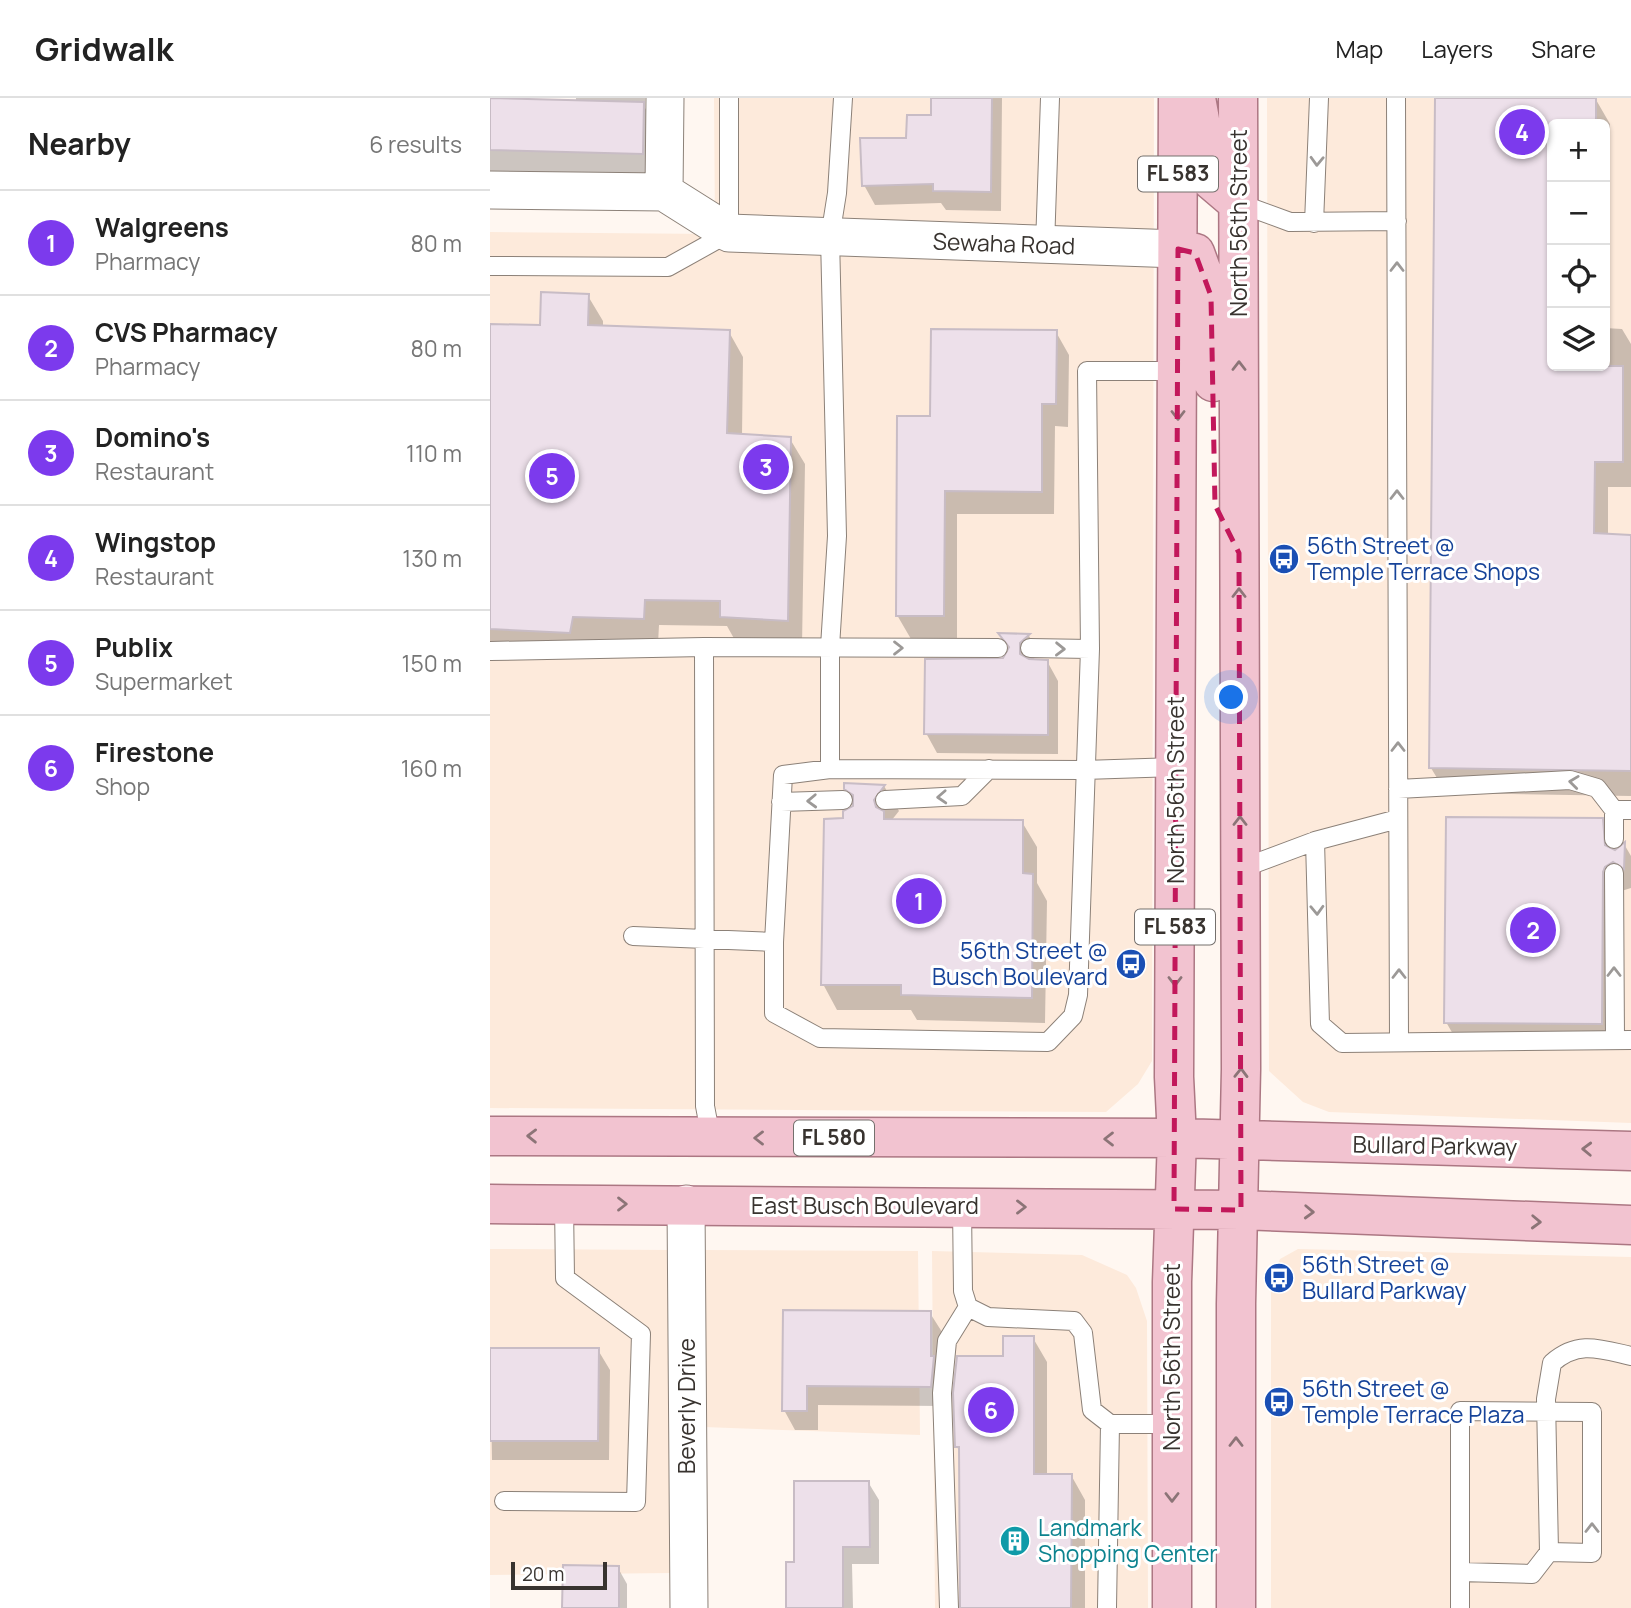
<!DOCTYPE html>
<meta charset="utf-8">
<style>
body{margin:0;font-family:Manrope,sans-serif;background:#f6f6f6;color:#222}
.controls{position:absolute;right:21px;top:21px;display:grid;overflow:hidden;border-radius:10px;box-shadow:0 2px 5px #0004}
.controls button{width:63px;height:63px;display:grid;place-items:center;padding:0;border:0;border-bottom:2px solid #e0e0e0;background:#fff;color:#222;font:35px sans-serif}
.scale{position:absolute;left:21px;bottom:18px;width:96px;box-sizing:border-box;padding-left:7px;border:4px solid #38332f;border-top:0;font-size:19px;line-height:24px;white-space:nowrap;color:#38332f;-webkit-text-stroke:5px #fff;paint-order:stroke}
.you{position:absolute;left:742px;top:600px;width:24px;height:24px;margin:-18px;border:5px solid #fff;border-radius:50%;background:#1a73e8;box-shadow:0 0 0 10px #1a73e833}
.badge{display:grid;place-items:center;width:46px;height:46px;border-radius:50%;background:#7c3aed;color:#fff;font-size:23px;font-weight:700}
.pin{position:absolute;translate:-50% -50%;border:4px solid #fff;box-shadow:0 2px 7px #0006}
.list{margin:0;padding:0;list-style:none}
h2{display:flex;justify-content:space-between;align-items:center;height:91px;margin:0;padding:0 28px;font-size:30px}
h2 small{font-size:23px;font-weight:400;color:#767676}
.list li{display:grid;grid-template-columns:46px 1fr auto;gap:21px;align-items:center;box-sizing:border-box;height:105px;padding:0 28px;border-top:2px solid #e0e0e0}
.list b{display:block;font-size:26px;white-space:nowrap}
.list p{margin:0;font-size:23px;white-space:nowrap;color:#767676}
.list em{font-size:23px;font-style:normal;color:#767676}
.icon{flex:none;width:38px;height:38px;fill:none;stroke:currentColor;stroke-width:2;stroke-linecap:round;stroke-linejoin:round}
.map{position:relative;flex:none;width:1141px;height:1510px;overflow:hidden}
header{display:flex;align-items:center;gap:42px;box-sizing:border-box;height:98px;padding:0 35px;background:#fff;border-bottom:2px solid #e0e0e0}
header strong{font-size:33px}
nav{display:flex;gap:38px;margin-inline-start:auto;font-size:24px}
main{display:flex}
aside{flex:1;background:#fff}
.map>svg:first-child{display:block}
.built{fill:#fdeadb;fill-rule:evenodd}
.shadow{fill:#0003;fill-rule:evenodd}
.building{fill:#ede0ea;stroke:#c8bcc5;stroke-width:2}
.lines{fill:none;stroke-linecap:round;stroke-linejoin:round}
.service-casing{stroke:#8c8178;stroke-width:20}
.minor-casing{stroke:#8c8178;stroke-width:39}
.primary-casing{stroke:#ac7783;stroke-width:41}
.service{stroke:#fff;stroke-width:18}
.minor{stroke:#fff;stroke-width:37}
.primary{stroke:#f2c3d0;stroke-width:38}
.oneway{stroke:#9c9997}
.oneway2{stroke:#8c7477}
.marked{fill:none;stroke:#c2185b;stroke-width:5;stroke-dasharray:14 9;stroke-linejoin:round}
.labels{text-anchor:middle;stroke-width:6;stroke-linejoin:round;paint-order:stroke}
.shield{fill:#fff;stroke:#74706d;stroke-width:2}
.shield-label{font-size:21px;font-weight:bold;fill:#38332f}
.street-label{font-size:23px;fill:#38332f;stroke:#fff}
.transit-label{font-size:23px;fill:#164399;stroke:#fff;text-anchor:start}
.culture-label{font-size:23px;fill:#0d838f;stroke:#fff;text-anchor:start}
</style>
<header>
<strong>Gridwalk</strong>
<nav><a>Map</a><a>Layers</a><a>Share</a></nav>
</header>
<main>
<aside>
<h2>Nearby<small>6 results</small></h2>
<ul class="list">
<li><span class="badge">1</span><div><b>Walgreens</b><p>Pharmacy</p></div><em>80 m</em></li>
<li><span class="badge">2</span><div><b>CVS Pharmacy</b><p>Pharmacy</p></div><em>80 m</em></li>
<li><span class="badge">3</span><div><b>Domino's</b><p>Restaurant</p></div><em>110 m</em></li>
<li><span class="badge">4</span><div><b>Wingstop</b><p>Restaurant</p></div><em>130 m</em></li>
<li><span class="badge">5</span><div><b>Publix</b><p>Supermarket</p></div><em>150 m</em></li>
<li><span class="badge">6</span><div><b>Firestone</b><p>Shop</p></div><em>160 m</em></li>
</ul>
</aside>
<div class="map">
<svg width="1141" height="1510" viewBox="0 0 1141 1510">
<rect width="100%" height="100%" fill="#fff7f1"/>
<path class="built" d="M 224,0 L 664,0 L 662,963 L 648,986 L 616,1014 L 0,1010 L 0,134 L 225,136 Z
M 777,0 L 1141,0 L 1141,1025 L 839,1014 L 813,1004 L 779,973 ZM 1062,26 L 1115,26 L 1115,268 L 1062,268 Z
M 0,1151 L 180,1152 L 182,1475 L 0,1477 Z
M 808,1151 L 1141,1159 L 1141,1510 L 781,1510 L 781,1183 L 790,1161 Z
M 213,1152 L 428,1153 L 430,1337 L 214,1329 Z
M 442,1153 L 592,1157 L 637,1177 L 646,1190 L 657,1223 L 658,1510 L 445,1510 Z"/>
<path class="shadow" d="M 86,0 L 155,0 L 155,10 L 167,29 L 166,79 L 0,75 L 0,2 L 86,4 Z
M 443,0 L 512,0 L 511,113 L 456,112 L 451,105 L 385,107 L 374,87 L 443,19 Z
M 947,0 L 1105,0 L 1120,26 L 1115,230 L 1132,231 L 1141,246 L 1141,389 L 1118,389 L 1118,438 L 1141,439 L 1141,698 L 956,695 L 941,670 ZM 1062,26 L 1115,26 L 1115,268 L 1062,268 Z
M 98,198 L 113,223 L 113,229 L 239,234 L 253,259 L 252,338 L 300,341 L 315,366 L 312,548 L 246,544 L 237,528 L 169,527 L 168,546 L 96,544 L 94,560 L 6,556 L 0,548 L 0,228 L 51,229 Z
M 566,234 L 579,257 L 578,329 L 565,328 L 564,416 L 467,416 L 467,541 L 421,541 L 407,517 L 442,320 Z
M 511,537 L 539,538 L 550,556 L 542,562 L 557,563 L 568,583 L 568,656 L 447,655 L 436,635 L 509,563 L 519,557 L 520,552 Z
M 356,686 L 394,688 L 409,713 L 401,723 L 532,724 L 547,749 L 547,785 L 557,803 L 555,925 L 427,922 L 421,912 L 347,912 L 333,886 L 355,722 L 364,709 Z
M 1112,722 L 1127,753 L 1134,746 L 1141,758 L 1141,790 L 1128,794 L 1126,801 L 1125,951 L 971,950 L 956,924 Z
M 295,1214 L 440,1215 L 452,1234 L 452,1308 L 328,1307 L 328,1332 L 305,1332 L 294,1312 Z
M 543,1240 L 557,1264 L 557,1377 L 581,1377 L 595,1402 L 595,1510 L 471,1510 L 471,1356 L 467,1349 L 514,1260 Z
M 0,1252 L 108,1252 L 120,1272 L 119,1362 L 2,1362 Z
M 378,1384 L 389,1402 L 389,1466 L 362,1466 L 363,1510 L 297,1510 L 306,1465 Z
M 128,1470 L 137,1486 L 137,1510 L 74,1510 Z"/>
<path class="building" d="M 0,0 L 154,4 L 153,56 L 0,52 Z
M 441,0 L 502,0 L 501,94 L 443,93 L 443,86 L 372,88 L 370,40 L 416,40 L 417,17 L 441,17 Z
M 945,0 L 1106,0 L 1106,26 L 1062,26 L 1062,268 L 1133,268 L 1133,364 L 1105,364 L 1104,435 L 1141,437 L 1141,673 L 939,670 Z
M 51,194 L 99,196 L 98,227 L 240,232 L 237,335 L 301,339 L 298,523 L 230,519 L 230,503 L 155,502 L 154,521 L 83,519 L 80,535 L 0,531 L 0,226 L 50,227 Z
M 441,231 L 567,232 L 566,306 L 552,306 L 552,394 L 455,393 L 454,518 L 406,518 L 407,318 L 440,318 Z
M 508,535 L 540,536 L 530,545 L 530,556 L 539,561 L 558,562 L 558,637 L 434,636 L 435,561 L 513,560 L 519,549 Z
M 354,685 L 395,687 L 384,702 L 386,709 L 394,713 L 394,721 L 533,722 L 533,775 L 543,776 L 542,900 L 411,897 L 411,887 L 331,887 L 334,721 L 353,720 L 353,713 L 363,708 L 363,697 L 354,691 Z
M 956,719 L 1113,720 L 1115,747 L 1125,752 L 1135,744 L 1134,771 L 1123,764 L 1115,769 L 1113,774 L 1112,926 L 954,925 Z
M 293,1212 L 441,1213 L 441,1258 L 444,1258 L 441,1289 L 317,1288 L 317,1313 L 292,1313 Z
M 513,1238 L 544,1238 L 544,1376 L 582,1376 L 581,1510 L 470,1510 L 469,1349 L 465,1349 L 463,1295 L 467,1258 L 513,1258 Z
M 0,1250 L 109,1250 L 108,1343 L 0,1343 Z
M 304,1383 L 379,1383 L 380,1449 L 353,1449 L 353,1510 L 296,1510 L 296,1464 L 304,1464 Z
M 73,1467 L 129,1468 L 129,1510 L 72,1510 Z"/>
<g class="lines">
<g class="service-casing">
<path id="service" d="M 353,0 L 347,95 L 340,139 L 347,438 L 340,549 L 340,671 L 594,672 L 686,669
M 906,0 L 909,944
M 748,105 L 800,124 L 907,123
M 824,125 L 829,0
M 555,148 L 560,0
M 0,168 L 178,169 L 239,135 L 239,0
M 214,549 L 508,550
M 540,550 L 600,551
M 0,553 L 214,549 L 215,1008 L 221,1040
M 908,691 L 1080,682 L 1107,690 L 1124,712 L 1141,712
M 395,702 L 472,698 L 499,671
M 291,704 L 353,702
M 1124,712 L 1124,741
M 825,743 L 830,926 L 852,945 L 1141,942
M 750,771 L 825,743 L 908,721
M 1124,775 L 1125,942
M 143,838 L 284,844 L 284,915 L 330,940 L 558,944 L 583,918 L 588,897 L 600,551 L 597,273 L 688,273
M 284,844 L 293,677 L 340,671
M 472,1108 L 473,1193 L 478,1209 L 498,1219 L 584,1223 L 593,1235 L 602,1312 L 620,1326 L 682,1326
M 14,1403 L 146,1404 L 151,1236 L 75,1180 L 74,1106
M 970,1474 L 970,1313 L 1102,1314 L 1102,1455 L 1059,1454
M 459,1510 L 452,1295 L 457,1243 L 478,1209
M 617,1510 L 620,1326
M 970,1510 L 970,1474 L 1042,1476 L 1059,1454 L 1056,1301 L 1062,1265 C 1088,1242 1110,1251 1141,1258"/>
</g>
<g class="minor-casing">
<path id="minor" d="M 0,92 L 174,94 L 239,135 L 688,151
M 174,94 L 175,0
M 196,1106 L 199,1510"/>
</g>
<g class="primary-casing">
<path id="primary" d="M 706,0 L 721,82 L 748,105
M 688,151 L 705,155 L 721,198 L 723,284
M 0,1038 L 687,1040 L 1141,1053
M 0,1106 L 751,1112 L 1141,1127
M 682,1510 L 682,1184 L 687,1040 L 684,979 L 688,0
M 746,1510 L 746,1206 L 751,971 L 748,0"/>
</g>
<use href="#service" class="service"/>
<use href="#minor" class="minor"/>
<use href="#primary" class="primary"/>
</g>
<defs><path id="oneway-chevron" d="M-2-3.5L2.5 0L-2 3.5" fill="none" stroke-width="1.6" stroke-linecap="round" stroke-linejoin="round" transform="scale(1.75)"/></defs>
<g class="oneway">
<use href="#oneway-chevron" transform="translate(827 63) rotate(92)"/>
<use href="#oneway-chevron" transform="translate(907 169) rotate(-90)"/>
<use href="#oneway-chevron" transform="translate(907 397) rotate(-90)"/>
<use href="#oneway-chevron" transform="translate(408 550)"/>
<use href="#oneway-chevron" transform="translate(570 551) rotate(1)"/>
<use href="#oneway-chevron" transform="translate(908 649) rotate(-90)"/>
<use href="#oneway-chevron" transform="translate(1084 684) rotate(-173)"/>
<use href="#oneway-chevron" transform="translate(452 699) rotate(177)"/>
<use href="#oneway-chevron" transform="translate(322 703) rotate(178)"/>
<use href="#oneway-chevron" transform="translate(827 812) rotate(88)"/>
<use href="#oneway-chevron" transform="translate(1124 874) rotate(-90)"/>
<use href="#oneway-chevron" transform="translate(909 876) rotate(-90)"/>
<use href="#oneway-chevron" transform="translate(1102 1430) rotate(-90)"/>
</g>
<g class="oneway2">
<use href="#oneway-chevron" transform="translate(749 268) rotate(-90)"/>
<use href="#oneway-chevron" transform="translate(688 317) rotate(90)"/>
<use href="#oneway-chevron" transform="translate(749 495) rotate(-90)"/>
<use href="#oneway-chevron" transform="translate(750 723) rotate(-90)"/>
<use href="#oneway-chevron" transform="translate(685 883) rotate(90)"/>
<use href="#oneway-chevron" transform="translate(751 975) rotate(-89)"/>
<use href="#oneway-chevron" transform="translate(42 1038) rotate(-179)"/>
<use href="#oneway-chevron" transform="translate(269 1040) rotate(-180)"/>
<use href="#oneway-chevron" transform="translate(619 1041) rotate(180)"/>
<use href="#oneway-chevron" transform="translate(1097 1051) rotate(-178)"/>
<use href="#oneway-chevron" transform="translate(132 1106)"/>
<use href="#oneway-chevron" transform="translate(531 1109)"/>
<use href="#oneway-chevron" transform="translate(819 1114) rotate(2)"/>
<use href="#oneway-chevron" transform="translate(1046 1124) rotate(2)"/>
<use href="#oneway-chevron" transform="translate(746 1344) rotate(-90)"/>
<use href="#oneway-chevron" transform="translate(682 1399) rotate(90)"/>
</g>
<path class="marked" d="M 688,151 L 705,155 L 721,198 L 725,407 L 749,455 L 751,1112 L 684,1111 Z"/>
<defs>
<g id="bus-disc" transform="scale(1.575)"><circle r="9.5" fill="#1a4fb4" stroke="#fff"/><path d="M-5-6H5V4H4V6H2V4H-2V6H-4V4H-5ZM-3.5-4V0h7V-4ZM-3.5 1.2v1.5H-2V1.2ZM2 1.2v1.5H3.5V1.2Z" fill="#fff"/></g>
<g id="building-disc" transform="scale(1.575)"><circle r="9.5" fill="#0f9aa8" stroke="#fff"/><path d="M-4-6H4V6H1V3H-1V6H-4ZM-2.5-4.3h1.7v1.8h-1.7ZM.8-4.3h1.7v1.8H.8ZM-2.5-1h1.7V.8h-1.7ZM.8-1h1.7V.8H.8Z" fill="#fff"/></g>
</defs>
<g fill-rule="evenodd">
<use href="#bus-disc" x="794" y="461"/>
<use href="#bus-disc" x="641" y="866"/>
<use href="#bus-disc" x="789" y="1180"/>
<use href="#bus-disc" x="789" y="1304"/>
<use href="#building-disc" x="525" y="1443"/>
</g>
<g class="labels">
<g class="shield">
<rect x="648" y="58.5" width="80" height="35" rx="5"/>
<rect x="645" y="811.5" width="80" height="35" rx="5"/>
<rect x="304" y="1022.5" width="80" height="35" rx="5"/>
</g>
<g class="shield-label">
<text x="688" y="83">FL 583</text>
<text x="685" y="836">FL 583</text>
<text x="344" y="1047">FL 580</text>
</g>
<g class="street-label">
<text transform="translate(749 125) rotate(-90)" y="8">North 56th Street</text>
<text transform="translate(514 146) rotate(2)" y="8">Sewaha Road</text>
<text transform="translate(686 692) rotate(-90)" y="8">North 56th Street</text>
<text transform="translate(945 1048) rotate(1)" y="8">Bullard Parkway</text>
<text x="375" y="1116">East Busch Boulevard</text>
<text transform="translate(682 1259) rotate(-90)" y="8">North 56th Street</text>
<text transform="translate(197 1308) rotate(-90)" y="8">Beverly Drive</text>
</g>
<g class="transit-label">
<text x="817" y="456">56th Street @<tspan x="817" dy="26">Temple Terrace Shops</tspan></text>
<text x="618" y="861" text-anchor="end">56th Street @<tspan x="618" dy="26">Busch Boulevard</tspan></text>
<text x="812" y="1175">56th Street @<tspan x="812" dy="26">Bullard Parkway</tspan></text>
<text x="812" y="1299">56th Street @<tspan x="812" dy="26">Temple Terrace Plaza</tspan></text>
</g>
<g class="culture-label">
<text x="548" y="1438">Landmark<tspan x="548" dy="26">Shopping Center</tspan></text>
</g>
</g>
</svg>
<div class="controls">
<button>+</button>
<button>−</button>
<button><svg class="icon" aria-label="locate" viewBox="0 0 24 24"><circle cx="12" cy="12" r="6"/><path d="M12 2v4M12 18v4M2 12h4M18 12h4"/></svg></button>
<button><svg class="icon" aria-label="layers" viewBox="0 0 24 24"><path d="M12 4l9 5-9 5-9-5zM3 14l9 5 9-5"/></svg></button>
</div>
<div class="scale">20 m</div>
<div class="you"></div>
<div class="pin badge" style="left:429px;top:803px">1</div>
<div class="pin badge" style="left:1043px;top:832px">2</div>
<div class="pin badge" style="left:276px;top:369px">3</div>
<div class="pin badge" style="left:1032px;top:34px">4</div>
<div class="pin badge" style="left:62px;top:378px">5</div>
<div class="pin badge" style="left:501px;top:1312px">6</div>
</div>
</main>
